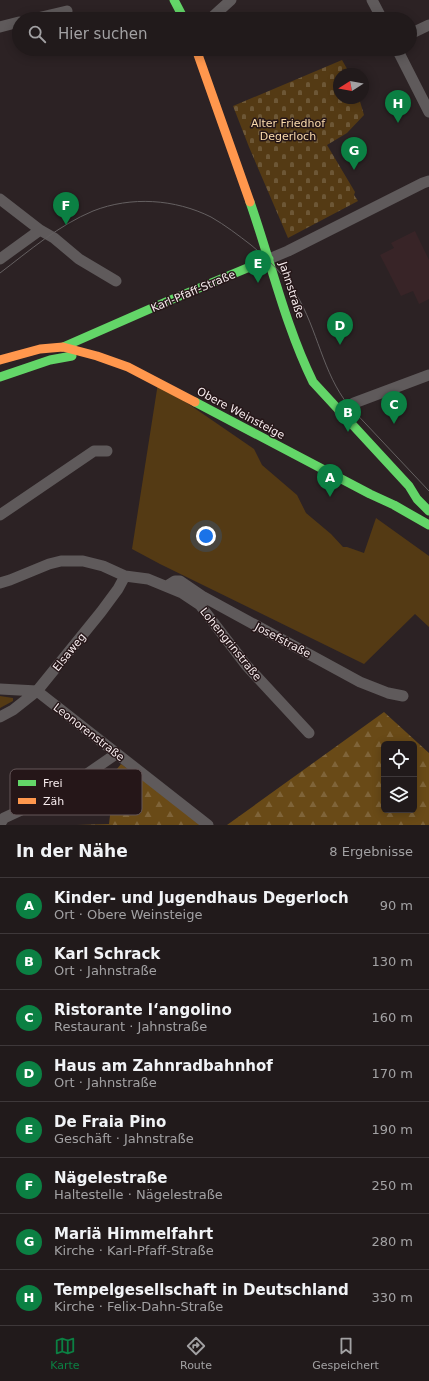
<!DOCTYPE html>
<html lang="de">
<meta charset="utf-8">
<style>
body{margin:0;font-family:"DejaVu Sans",sans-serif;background:#2d2728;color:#f1f3f6}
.controls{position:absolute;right:12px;bottom:12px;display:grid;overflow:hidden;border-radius:6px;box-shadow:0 2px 10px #0003}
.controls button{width:36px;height:36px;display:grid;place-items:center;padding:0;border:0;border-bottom:1px solid #3e383a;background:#211a1b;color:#f1f3f6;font:20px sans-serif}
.compass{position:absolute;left:333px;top:68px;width:36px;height:36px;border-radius:50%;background:#211a1b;box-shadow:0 2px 10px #0003;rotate:259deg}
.you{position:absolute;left:206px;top:536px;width:14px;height:14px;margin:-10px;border:3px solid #fff;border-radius:50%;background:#1a73e8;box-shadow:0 0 0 6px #1a73e833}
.badge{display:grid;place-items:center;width:26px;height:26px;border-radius:50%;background:#0b8043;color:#fff;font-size:13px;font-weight:700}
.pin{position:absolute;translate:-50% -33px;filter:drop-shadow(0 1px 2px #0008)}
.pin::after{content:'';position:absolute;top:21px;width:14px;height:12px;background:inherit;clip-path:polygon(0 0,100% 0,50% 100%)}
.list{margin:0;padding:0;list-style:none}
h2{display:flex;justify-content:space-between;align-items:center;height:52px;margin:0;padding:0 16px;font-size:17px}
h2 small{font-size:13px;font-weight:400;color:#a2a1a3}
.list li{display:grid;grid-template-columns:26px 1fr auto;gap:12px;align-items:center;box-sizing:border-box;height:56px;padding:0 16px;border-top:1px solid #3e383a}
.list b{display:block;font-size:15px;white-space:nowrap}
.list p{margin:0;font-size:13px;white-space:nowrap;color:#a2a1a3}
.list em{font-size:13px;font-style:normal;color:#a2a1a3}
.icon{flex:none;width:22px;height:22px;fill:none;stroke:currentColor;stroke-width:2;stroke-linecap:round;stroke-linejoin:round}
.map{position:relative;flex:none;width:429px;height:825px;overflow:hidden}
.search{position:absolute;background:#211a1b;box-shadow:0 2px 10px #0003;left:12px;right:12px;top:12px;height:44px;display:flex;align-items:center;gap:10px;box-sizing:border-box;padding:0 14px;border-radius:22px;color:#a2a1a3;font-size:15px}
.sheet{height:500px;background:#211a1b}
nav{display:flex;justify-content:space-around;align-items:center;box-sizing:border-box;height:56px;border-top:1px solid #3e383a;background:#211a1b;font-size:11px;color:#a2a1a3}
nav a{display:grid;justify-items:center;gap:2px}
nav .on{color:#0b8043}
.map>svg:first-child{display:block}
.built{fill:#382427}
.forest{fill:url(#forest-firs);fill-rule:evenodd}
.cemetery{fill:url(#cemetery-stones)}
.green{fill:#543a14}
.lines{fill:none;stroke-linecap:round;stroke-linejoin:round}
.street{stroke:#5f5a5b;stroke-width:11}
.fast{stroke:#63d668;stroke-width:9}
.slow{stroke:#ff974d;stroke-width:9}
.tram{stroke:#656061;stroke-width:1}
.labels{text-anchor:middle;stroke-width:3;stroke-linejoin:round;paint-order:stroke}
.park-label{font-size:11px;fill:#fadaac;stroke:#251618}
.street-label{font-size:11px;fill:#f6ebed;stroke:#251618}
.key{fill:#251618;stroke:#645658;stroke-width:1}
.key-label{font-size:11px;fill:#f6ebed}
</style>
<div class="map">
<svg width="429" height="825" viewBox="0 0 429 825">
<defs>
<pattern id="forest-firs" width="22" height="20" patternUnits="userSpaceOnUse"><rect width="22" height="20" fill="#694a17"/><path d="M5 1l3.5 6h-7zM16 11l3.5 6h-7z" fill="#7f6439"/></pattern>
<pattern id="cemetery-stones" width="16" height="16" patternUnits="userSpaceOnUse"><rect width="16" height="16" fill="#543a14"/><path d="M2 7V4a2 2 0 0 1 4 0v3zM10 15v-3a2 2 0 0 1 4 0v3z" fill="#6d5736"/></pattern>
</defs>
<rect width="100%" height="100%" fill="#2c2224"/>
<path class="built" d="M 415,231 L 429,260 L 429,299 L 419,304 L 413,291 L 401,296 L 380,255 L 394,248 L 391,243 Z"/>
<path class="forest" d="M 384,712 L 429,753 L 429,825 L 227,825 ZM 384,744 L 414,744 L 414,810 L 384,810 Z
M 121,764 L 207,825 L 77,825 L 109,824 L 113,790 L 104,785 Z"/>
<path class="cemetery" d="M 342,60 L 350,74 L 339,74 L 339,98 L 359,98 L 364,115 L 347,133 L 327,145 L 355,192 L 354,195 L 358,201 L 288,238 L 249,147 L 233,106 Z"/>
<path class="green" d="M 158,383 L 254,449 L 262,465 L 297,495 L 306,513 L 331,534 L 343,547 L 347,547 L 364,553 L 376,518 L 429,556 L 429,627 L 415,614 L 364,664 L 160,564 L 132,549 Z
M 0,696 L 13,698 L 13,701 L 0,708 Z"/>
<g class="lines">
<path class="street" d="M 372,0 L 382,19
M 33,19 L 67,11
M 210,19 L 231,0
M 0,27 L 19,22
M 410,34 L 429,25
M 397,49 L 429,112
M 0,199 L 40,230 L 54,238 L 79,259 L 116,281
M 0,259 L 40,230
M 269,259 L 288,251 L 423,183 L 429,181
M 340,412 L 354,403 L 429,375
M 0,515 L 94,451 L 107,451
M 0,583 L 10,580 L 49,564 L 61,561 L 83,561 L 103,566 L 125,576 L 148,579 L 182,593 L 200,605 L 246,665 L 309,733
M 167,586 L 175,581 L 180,581 L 202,596 L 360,682 L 388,693 L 403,696
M 0,689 L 37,691 L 208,825
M 0,717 L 13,710 L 37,691 L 101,612 L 118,589 L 125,576
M 0,824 L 4,818 L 45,799 L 87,774 L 116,754"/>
<path class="fast" d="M 174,0 L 184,19
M 250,202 C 271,262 285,325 313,382 L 409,486 L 417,499 L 429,511
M 63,347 L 168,301 L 269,259
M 0,377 L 50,360 L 72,356
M 195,402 L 370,494 L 394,505 L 429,525"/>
<path class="slow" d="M 196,49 L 250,202
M 0,360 L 40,349 L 63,347 L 97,356 L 128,367 L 195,402"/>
<path class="tram" d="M 0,273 C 29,251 59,225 93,211 C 131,196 175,199 211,217 C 225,225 238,235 251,245 C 268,259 284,275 296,294 C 318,330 322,372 349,406 L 429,491"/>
</g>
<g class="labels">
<g class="park-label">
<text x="288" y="127">Alter Friedhof<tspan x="288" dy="13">Degerloch</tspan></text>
</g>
<g class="street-label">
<text transform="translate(292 290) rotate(72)" y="4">Jahnstraße</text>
<text transform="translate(193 291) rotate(-23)" y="4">Karl-Pfaff-Straße</text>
<text transform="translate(241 413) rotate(28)" y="4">Obere Weinsteige</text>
<text transform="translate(283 640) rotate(28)" y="4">Josefstraße</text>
<text transform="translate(231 644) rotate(51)" y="4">Lohengrinstraße</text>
<text transform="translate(69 652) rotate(-51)" y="4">Elsaweg</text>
<text transform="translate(89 732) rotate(38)" y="4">Leonorenstraße</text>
</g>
</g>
<rect x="10" y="769" width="132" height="46" rx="6" class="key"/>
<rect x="18" y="780" width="18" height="6" fill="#63d668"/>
<rect x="18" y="798" width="18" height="6" fill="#ff974d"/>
<g class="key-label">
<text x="43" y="787">Frei</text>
<text x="43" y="805">Zäh</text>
</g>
</svg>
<div class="controls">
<button><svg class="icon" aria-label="locate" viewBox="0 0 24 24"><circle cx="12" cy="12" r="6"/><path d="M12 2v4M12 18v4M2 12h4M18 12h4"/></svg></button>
<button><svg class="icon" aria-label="layers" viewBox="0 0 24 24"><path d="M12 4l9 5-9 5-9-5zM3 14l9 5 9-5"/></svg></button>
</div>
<svg class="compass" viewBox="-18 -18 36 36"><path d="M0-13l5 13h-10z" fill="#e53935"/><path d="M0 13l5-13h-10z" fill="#a2a1a3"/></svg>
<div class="you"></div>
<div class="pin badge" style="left:330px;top:497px">A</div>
<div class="pin badge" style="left:348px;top:432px">B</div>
<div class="pin badge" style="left:394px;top:424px">C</div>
<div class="pin badge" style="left:340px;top:345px">D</div>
<div class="pin badge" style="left:258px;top:283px">E</div>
<div class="pin badge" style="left:66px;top:225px">F</div>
<div class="pin badge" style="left:354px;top:170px">G</div>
<div class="pin badge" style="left:398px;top:123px">H</div>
<div class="search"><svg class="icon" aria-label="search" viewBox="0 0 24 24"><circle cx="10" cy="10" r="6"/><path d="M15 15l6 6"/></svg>Hier suchen</div>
</div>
<section class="sheet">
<h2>In der Nähe<small>8 Ergebnisse</small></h2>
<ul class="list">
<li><span class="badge">A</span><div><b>Kinder- und Jugendhaus Degerloch</b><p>Ort · Obere Weinsteige</p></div><em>90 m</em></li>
<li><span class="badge">B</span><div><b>Karl Schrack</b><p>Ort · Jahnstraße</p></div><em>130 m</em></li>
<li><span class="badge">C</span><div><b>Ristorante l‘angolino</b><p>Restaurant · Jahnstraße</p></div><em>160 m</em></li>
<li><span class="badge">D</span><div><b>Haus am Zahnradbahnhof</b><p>Ort · Jahnstraße</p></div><em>170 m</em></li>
<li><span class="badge">E</span><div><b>De Fraia Pino</b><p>Geschäft · Jahnstraße</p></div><em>190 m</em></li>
<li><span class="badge">F</span><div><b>Nägelestraße</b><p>Haltestelle · Nägelestraße</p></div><em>250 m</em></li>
<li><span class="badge">G</span><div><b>Mariä Himmelfahrt</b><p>Kirche · Karl-Pfaff-Straße</p></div><em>280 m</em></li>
<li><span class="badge">H</span><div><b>Tempelgesellschaft in Deutschland</b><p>Kirche · Felix-Dahn-Straße</p></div><em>330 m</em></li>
</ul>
</section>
<nav>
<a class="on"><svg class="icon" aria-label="map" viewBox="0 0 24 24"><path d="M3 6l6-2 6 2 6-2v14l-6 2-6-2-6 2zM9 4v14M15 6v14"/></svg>Karte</a>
<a><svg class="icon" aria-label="directions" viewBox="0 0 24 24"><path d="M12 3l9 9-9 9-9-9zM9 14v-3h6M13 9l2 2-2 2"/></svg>Route</a>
<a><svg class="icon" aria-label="saved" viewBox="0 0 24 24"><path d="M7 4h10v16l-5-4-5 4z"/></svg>Gespeichert</a>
</nav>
